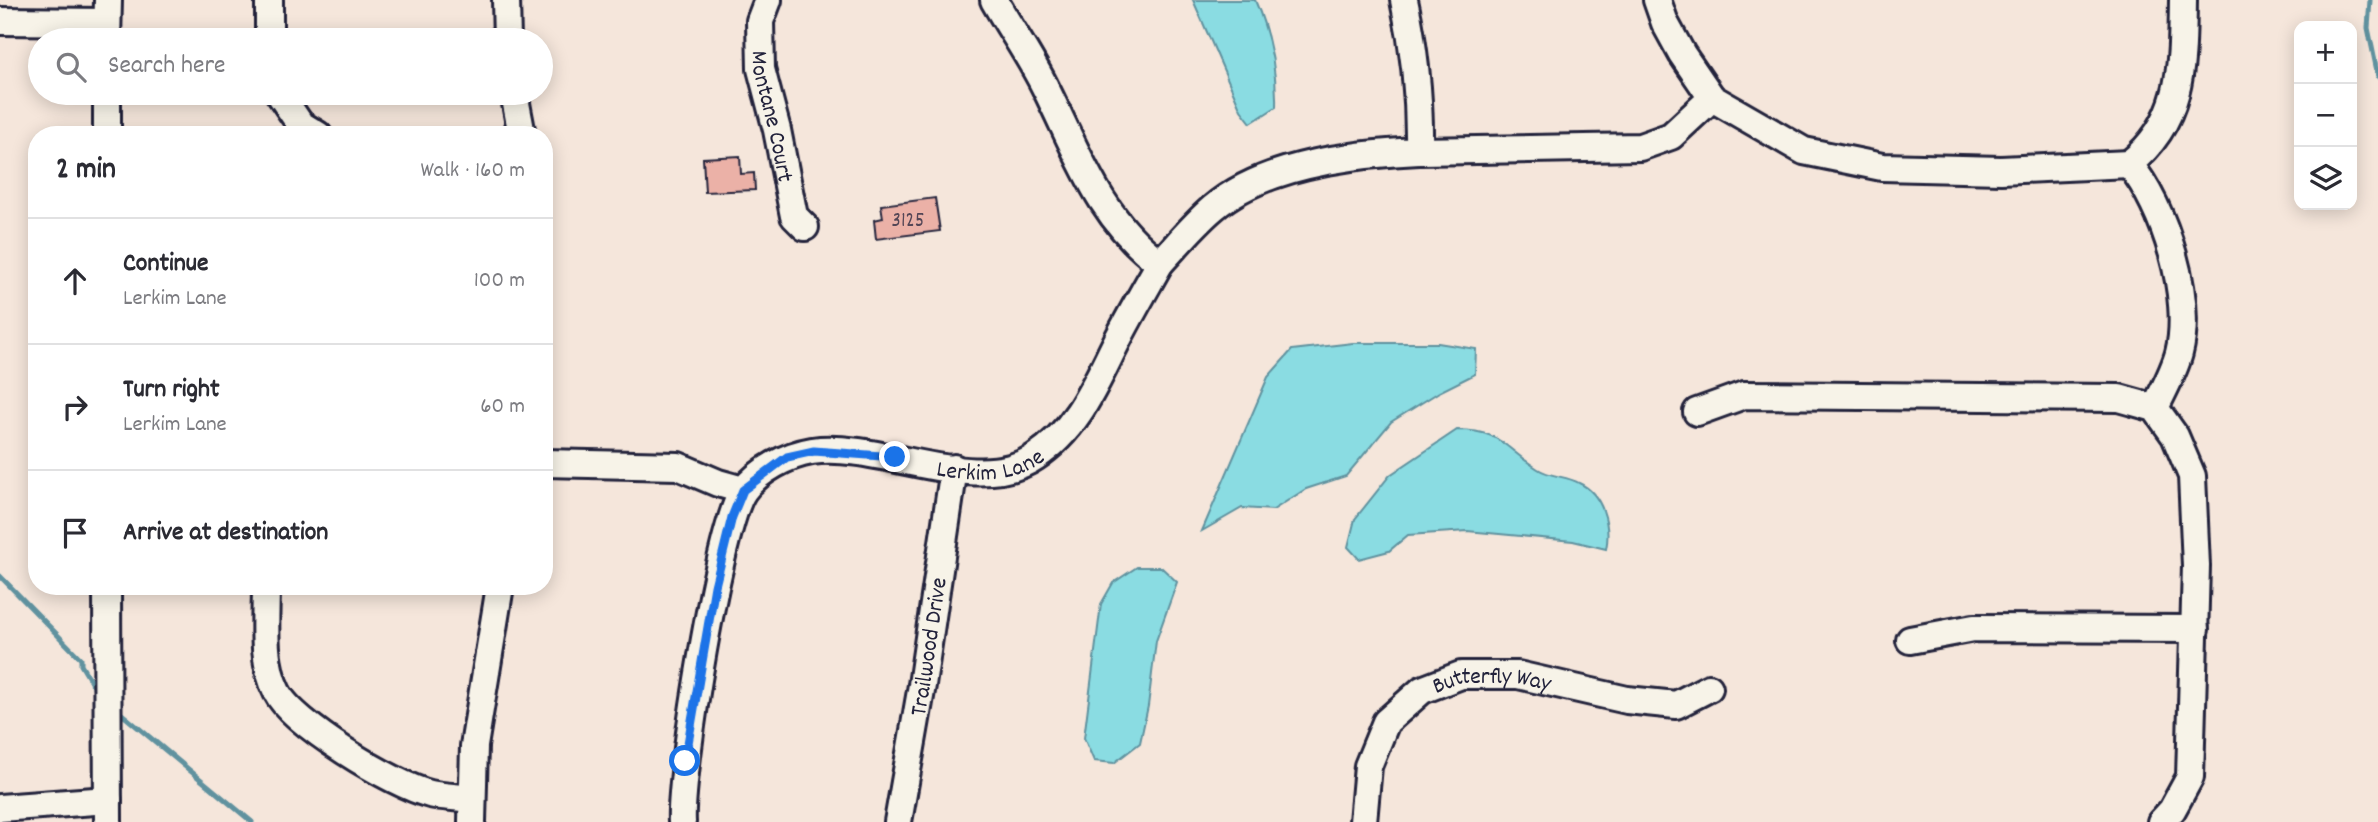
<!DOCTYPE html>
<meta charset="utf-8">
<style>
body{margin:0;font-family:Dekko,sans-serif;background:#f7f7f7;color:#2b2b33}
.controls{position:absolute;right:21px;top:21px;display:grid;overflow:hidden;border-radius:14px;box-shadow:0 4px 18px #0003}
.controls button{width:63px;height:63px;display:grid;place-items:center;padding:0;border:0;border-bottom:2px solid #e1e1e2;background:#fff;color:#2b2b33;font:35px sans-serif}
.stop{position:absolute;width:21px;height:21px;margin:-16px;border:5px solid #1a73e8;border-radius:50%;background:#fff}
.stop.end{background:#1a73e8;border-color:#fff;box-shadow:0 2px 7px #0008}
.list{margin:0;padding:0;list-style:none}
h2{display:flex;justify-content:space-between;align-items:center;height:91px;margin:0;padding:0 28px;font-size:30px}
h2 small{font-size:23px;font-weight:400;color:#7c7c81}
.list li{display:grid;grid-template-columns:46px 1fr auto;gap:21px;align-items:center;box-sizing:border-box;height:126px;padding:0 28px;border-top:2px solid #e1e1e2}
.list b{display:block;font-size:26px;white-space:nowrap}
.list p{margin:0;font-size:23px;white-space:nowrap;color:#7c7c81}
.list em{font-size:23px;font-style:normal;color:#7c7c81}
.icon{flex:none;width:38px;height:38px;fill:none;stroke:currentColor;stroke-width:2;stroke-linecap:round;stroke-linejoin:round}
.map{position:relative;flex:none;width:2378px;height:822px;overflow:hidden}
.search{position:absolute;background:#fff;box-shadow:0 4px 18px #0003;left:28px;top:28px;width:525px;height:77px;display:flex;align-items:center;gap:18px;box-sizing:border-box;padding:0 24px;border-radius:38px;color:#7c7c81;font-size:26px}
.panel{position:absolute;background:#fff;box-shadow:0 4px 18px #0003;left:28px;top:126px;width:525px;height:469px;border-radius:28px}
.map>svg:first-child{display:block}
.water{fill:#8adce2;stroke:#60929f;stroke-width:2}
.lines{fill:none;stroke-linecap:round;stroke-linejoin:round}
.stream{stroke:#60929f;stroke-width:5}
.building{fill:#ebb1a7;stroke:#22223b;stroke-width:2}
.minor-casing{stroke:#22223b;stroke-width:32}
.minor{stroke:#f7f3e8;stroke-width:26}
.route{stroke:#1a73e8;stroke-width:9}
.labels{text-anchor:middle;stroke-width:5;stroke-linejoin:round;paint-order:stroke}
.number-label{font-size:21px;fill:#544656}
.street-label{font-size:24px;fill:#22223b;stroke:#f7f3e8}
</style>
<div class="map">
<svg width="2378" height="822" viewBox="0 0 2378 822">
<rect width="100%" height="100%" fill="#f5e6db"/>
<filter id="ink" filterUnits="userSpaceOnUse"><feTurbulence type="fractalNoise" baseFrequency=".0143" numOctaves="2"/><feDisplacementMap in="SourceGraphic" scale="14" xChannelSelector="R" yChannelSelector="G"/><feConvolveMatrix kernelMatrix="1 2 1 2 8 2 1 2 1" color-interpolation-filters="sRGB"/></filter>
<g filter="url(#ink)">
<path class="water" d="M 1193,0 L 1255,0 C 1269,33 1277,71 1276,107 L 1251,123 L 1241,110 Z
M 1353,343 L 1438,343 L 1476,349 L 1475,374 L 1439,392 L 1391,422 L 1346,476 L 1306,489 L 1273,510 L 1242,508 L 1202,531 L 1268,377 L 1292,350 Z
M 1457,430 C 1501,430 1504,448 1538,469 C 1550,477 1567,476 1579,483 C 1603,494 1611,526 1606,549 L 1573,541 L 1467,531 L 1408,535 L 1389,551 L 1359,559 L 1348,547 L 1355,519 L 1390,475 Z
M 1137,567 L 1161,567 L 1177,582 L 1156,641 L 1148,706 L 1140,743 L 1114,763 L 1094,761 L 1084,738 L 1101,604 L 1113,583 Z"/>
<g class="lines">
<path class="stream" d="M 2370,0 L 2368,28 L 2378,76
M 0,576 L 81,659 L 81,665 L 99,695
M 117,710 L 252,822"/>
</g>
<path class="building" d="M 740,156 L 741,174 L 754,173 L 755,190 L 705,192 L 703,158 Z
M 935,198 L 940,231 L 876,239 L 874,220 L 883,218 L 881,205 Z"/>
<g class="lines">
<g class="minor-casing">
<g id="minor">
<path d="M 269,0 L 269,40"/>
<path d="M 506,0 L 507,40"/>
<path id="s1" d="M 768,0 L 760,21 L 761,69 L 777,130 L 794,216 L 805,227"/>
<path d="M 1657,0 L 1665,23 L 1682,54 L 1712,98 L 1804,151 L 1882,167 L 2001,170 L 2129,164"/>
<path d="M 0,21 L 107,22"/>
<path d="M 107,40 L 108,0"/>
<path d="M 107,93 L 107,135"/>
<path d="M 279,93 L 300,124 L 318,135"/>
<path d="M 514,93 L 522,135"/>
<path d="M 1419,151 L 1640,147 L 1671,136 L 1712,98"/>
<path d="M 1160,263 C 1177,245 1194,224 1213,208 C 1264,164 1354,154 1419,151 C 1420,99 1415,51 1404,0"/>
<path d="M 2155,408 C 2163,391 2174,372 2179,353 C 2193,298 2165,207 2129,164 C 2184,120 2182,65 2183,0"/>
<path d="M 1697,412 L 1744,395 L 2119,398 L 2155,408 L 2175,436 L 2192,476 L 2196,566 L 2190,777 L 2172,810 L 2161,822"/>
<path d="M 544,463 L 678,466 L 718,483 L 743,490"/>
<path d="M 107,586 L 108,822"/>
<path d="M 266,586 C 266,620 261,661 277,692 C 293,724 393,785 430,794 C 443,797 458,797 472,799"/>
<path d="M 1910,640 L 1974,628 L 2195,629"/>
<path d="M 0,808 L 108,800"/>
<path d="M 472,822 L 474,746 L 500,586"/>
<path id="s2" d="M 682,822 C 679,777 720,521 744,490 C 759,470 788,455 812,451 C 879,441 977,497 1035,457 C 1079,428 1096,382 1119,337 C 1132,312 1146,288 1160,263 C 1100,220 1078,153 1046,89 C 1031,58 1011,30 994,0"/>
<path id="s3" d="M 898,822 L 922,685 L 954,468"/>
<path id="s4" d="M 1363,822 L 1368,766 L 1386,722 L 1422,690 L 1461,675 L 1518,675 L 1627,700 L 1676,705 L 1709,688"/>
</g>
</g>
<use href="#minor" class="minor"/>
</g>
</g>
<g class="lines" filter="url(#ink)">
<path class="route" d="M 685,761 L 715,586 L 732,517 L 743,490 L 787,457 L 814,451 L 895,457"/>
</g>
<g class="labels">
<g class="number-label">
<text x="908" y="226">3125</text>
</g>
<g class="street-label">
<text dy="8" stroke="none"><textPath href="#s1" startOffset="119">Montane Court</textPath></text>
<text dy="8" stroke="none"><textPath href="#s2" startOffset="600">Lerkim Lane</textPath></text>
<text dy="8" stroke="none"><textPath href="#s3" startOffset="178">Trailwood Drive</textPath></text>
<text dy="8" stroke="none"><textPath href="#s4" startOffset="224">Butterfly Way</textPath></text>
</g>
</g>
</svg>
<div class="controls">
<button>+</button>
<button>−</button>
<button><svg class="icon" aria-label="layers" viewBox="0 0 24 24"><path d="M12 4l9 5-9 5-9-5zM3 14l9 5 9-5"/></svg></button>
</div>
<div class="stop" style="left:685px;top:761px"></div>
<div class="stop end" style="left:895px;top:457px"></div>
<div class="search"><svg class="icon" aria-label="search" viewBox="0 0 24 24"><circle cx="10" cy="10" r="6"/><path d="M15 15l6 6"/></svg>Search here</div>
<section class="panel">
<h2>2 min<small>Walk · 160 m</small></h2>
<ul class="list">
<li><svg class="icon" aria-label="ahead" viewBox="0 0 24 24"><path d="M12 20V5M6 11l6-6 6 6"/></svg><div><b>Continue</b><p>Lerkim Lane</p></div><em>100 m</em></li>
<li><svg class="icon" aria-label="right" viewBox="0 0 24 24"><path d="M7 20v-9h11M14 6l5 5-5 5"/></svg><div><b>Turn right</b><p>Lerkim Lane</p></div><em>60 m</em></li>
<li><svg class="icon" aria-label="arrive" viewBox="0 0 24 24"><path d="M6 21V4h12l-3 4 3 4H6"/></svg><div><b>Arrive at destination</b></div></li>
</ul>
</section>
</div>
